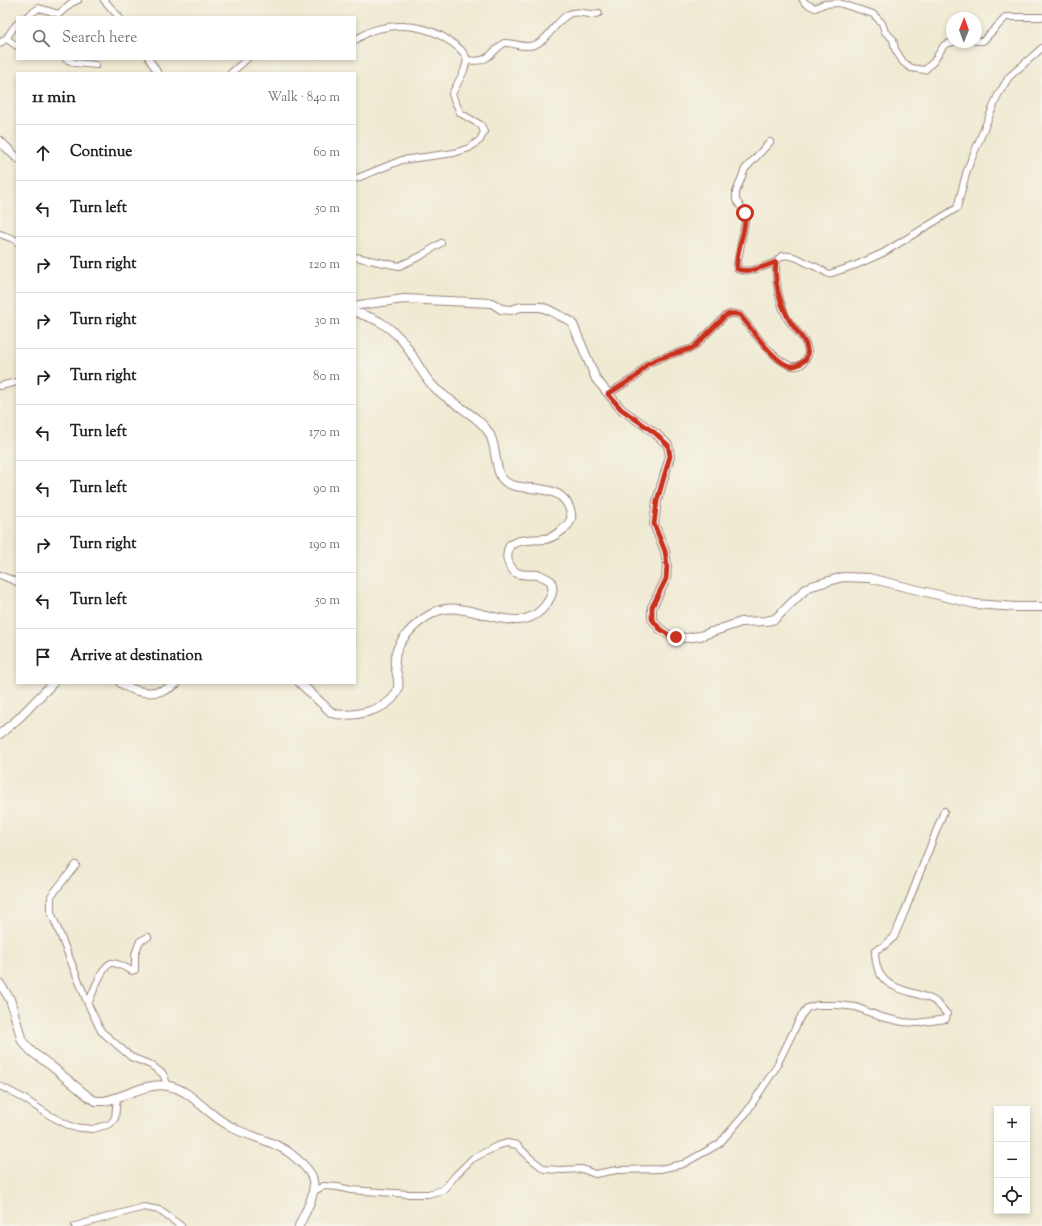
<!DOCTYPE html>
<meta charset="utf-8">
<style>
body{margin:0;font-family:"Sorts Mill Goudy",serif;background:#f6f6f6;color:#202124}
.controls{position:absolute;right:12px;bottom:12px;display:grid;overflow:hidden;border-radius:0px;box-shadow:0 2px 6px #0003}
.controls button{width:36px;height:36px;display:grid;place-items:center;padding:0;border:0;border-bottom:1px solid #e0e0e0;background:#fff;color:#202124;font:20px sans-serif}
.compass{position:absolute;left:946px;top:12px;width:36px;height:36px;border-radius:50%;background:#fff;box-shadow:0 2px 6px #0003;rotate:1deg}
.stop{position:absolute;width:12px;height:12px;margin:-9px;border:3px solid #c8321e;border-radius:50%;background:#fff}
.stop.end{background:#c8321e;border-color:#fff;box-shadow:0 1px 4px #0008}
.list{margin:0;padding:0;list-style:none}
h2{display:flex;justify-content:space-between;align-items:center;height:52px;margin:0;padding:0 16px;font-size:17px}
h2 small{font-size:13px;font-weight:400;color:#757577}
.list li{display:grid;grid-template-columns:26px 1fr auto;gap:12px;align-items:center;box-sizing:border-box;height:56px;padding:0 16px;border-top:1px solid #e0e0e0}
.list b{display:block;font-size:15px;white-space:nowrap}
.list em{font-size:13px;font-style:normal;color:#757577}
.icon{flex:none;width:22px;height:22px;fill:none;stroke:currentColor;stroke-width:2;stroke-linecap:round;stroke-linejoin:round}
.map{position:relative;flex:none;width:1042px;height:1226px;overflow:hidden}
.search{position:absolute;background:#fff;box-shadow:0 2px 6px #0003;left:16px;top:16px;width:340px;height:44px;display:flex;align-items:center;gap:10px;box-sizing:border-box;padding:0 14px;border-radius:0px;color:#757577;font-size:15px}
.panel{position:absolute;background:#fff;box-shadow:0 2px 6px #0003;left:16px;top:72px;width:340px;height:612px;border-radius:0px}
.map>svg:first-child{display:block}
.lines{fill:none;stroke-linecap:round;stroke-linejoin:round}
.street-casing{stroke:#9c847e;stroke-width:8}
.secondary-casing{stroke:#9c847e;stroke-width:10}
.street{stroke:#fff;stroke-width:6}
.secondary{stroke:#fff;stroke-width:8}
.route{stroke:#c8321e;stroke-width:5}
</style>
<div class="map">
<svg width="1042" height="1226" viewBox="0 0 1042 1226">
<rect width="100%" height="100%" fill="#f7f3e8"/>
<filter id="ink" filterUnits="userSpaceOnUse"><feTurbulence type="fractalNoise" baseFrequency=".025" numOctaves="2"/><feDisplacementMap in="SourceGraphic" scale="8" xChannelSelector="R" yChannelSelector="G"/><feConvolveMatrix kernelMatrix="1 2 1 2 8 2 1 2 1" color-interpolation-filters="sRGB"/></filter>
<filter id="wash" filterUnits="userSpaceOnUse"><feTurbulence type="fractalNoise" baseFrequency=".012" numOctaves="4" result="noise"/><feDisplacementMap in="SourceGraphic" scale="16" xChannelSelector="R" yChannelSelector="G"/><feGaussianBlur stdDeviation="0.9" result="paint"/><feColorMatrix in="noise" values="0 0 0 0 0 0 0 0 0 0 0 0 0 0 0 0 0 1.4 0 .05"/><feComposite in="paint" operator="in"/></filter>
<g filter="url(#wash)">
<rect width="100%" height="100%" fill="#efead2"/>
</g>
<g filter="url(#ink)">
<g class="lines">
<g class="street-casing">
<path id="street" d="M 104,0 L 119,17
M 803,0 L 805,3 L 815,8 L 824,4 L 839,3 L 873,14 L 882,23 L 885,32 L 893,39 L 895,49 L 903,62 L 911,68 L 925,70 L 934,61 L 944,45 L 953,42
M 26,17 L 39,8 L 59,14 L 71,3 L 78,0
M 7,39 L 17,46
M 355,40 C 361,37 367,32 374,30 C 401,22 429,26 451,42 C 458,47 465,52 467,60 L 464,71 L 452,94 C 454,101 458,106 460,113 L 481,125 L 484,132 L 480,140 L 469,148 L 454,153 L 402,160 L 355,179
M 976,41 L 983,41 L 1006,17 L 1042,17
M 0,43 C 11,37 8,32 17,24
M 66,59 L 75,63 L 96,65
M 149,59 L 158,73
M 467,60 C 488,64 490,53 504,43 C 512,42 520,47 528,46 C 548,45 553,22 569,14 C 578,9 589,17 599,13
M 231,73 L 247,59
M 770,142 L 745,169 L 736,192 L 736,200 L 745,213 L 745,222 L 737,265 L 737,269 C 749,274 765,266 776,262
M 0,234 L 16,240 L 17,242
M 355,257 L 399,266 L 421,256 L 441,243
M 0,386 L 17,382
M 608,394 L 637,376 L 647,364 L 660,358 L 693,348 L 725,316 C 730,313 735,313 740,315 C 751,328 793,392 808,355 C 809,340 794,330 787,318 C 780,304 776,286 776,270 C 775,248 795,256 807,263 C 810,265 815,266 818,268 C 822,270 825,272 829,274 L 856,265 L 883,253 L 957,208 L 967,170 L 998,95 L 1009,77 L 1042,48
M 0,575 L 17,582
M 76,865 L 51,896 L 51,912 L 88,1004 L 101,1031 L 131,1057 L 151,1065 L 163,1074 L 168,1086
M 88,1004 C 92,995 102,966 111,963 C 117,962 126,968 132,971 L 135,970 L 135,954 L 140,941 L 148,937
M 0,1086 L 23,1098 L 49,1115 L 72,1127 L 93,1129 L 110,1124 L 115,1118 L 117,1098
M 313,1192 L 323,1186 L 338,1187 L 351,1190 L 409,1194 L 428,1194 L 443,1190 L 456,1175 L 472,1159 L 497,1146 L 507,1143 L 517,1145 L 529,1157 L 544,1169 L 561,1170 L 582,1169 L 595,1174 L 617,1170 L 660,1169 L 683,1164 L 719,1144 L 746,1113 L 775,1069 L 801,1016 L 807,1008 L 817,1005 L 837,1005 L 856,1007 L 881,1017 L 903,1022 L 917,1023 L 946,1019 L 947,1014 C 942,1009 938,1002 931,999 C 902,987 875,991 875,950 L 884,946 L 894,937 L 905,911 L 944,811
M 75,1226 L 144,1207 L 159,1210 L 181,1226"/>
</g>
<g class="secondary-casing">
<path id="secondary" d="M 0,141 L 17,158
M 355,307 L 359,305 L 404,299 L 492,303 L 501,309 L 511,310 L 521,307 L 541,307 L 549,310 L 572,322 L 596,379 L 621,409 L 655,433 L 668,445 L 670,456 L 657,501 L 654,524 L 665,551 L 667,565 L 666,579 L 652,607 L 652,619 L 659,628 L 667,634 L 676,637 L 687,638 L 700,636 L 741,622 L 766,621 L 775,619 L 808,587 L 843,577 L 869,578 L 975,604 L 1016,607 L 1042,607
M 121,683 C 137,695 161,696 177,683
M 300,683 L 332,713 C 350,719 390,710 397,691 C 401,681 396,674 395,665 C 392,643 417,621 435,612 C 470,596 519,644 547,603 C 552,595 554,590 551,581 C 547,579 543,576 539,575 C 533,574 523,576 517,573 C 507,567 505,555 510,545 C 513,544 517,541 521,541 C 529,539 537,540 545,539 C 553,538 569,527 571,519 C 572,514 570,509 568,505 C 555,479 512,496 501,477 C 494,464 497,447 489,433 C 479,416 451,403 436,389 C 421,376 414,354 401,339 C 395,333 387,326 380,322 C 372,317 363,316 355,311
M 0,734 L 19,718 L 53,683
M 0,984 L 10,999 L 22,1041 L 32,1052 L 50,1065 L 90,1098 L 96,1101 L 104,1101 C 125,1097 147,1082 168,1086 C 188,1089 201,1107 216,1117 C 222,1122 230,1126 237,1130 C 253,1137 272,1141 287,1151 C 295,1157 308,1167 312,1177 C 318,1194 305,1211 299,1226"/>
</g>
<use href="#street" class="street"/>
<use href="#secondary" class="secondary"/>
</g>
</g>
<g class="lines" filter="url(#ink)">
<path class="route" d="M 676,637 L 667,634 L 659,628 L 652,619 L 652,607 L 666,579 L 667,565 L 665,551 L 654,524 L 657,501 L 670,456 L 668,445 L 655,433 L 621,409 L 608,394 L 637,376 L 647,364 L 660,358 L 693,348 L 725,316 C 730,313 735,313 740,315 C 751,328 772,359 787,365 C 794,368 801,364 806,359 C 813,343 793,330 787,316 C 779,300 774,280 776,262 C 765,266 749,274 737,269 C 735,250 747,232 745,213"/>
</g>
</svg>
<div class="controls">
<button>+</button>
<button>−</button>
<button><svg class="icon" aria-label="locate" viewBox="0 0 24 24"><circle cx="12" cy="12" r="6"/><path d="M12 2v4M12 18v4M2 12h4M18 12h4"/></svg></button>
</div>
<svg class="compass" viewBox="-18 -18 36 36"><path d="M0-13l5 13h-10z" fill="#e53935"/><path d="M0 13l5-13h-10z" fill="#757577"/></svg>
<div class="stop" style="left:745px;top:213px"></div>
<div class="stop end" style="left:676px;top:637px"></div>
<div class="search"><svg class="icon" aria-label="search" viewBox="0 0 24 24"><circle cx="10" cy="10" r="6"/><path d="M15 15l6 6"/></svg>Search here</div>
<section class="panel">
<h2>11 min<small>Walk · 840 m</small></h2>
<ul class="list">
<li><svg class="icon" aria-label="ahead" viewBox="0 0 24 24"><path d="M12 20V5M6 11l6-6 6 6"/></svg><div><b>Continue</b></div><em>60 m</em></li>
<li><svg class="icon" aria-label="left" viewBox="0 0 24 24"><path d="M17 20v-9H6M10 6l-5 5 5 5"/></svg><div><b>Turn left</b></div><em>50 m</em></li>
<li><svg class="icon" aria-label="right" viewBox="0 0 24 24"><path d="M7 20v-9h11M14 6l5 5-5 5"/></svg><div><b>Turn right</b></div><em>120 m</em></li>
<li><svg class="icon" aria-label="right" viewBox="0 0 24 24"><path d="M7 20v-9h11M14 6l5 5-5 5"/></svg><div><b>Turn right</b></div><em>30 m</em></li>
<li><svg class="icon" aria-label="right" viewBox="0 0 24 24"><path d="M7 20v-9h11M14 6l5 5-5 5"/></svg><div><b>Turn right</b></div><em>80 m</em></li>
<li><svg class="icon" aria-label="left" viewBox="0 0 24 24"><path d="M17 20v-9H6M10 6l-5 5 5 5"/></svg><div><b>Turn left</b></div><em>170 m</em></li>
<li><svg class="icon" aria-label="left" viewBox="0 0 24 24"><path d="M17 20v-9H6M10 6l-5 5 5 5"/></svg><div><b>Turn left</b></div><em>90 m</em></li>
<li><svg class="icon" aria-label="right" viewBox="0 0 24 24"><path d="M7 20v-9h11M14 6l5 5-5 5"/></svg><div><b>Turn right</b></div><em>190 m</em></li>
<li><svg class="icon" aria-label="left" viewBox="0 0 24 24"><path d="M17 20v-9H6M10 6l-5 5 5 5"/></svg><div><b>Turn left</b></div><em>50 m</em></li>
<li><svg class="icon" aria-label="arrive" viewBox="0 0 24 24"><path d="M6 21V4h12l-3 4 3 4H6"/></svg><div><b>Arrive at destination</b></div></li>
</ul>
</section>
</div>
